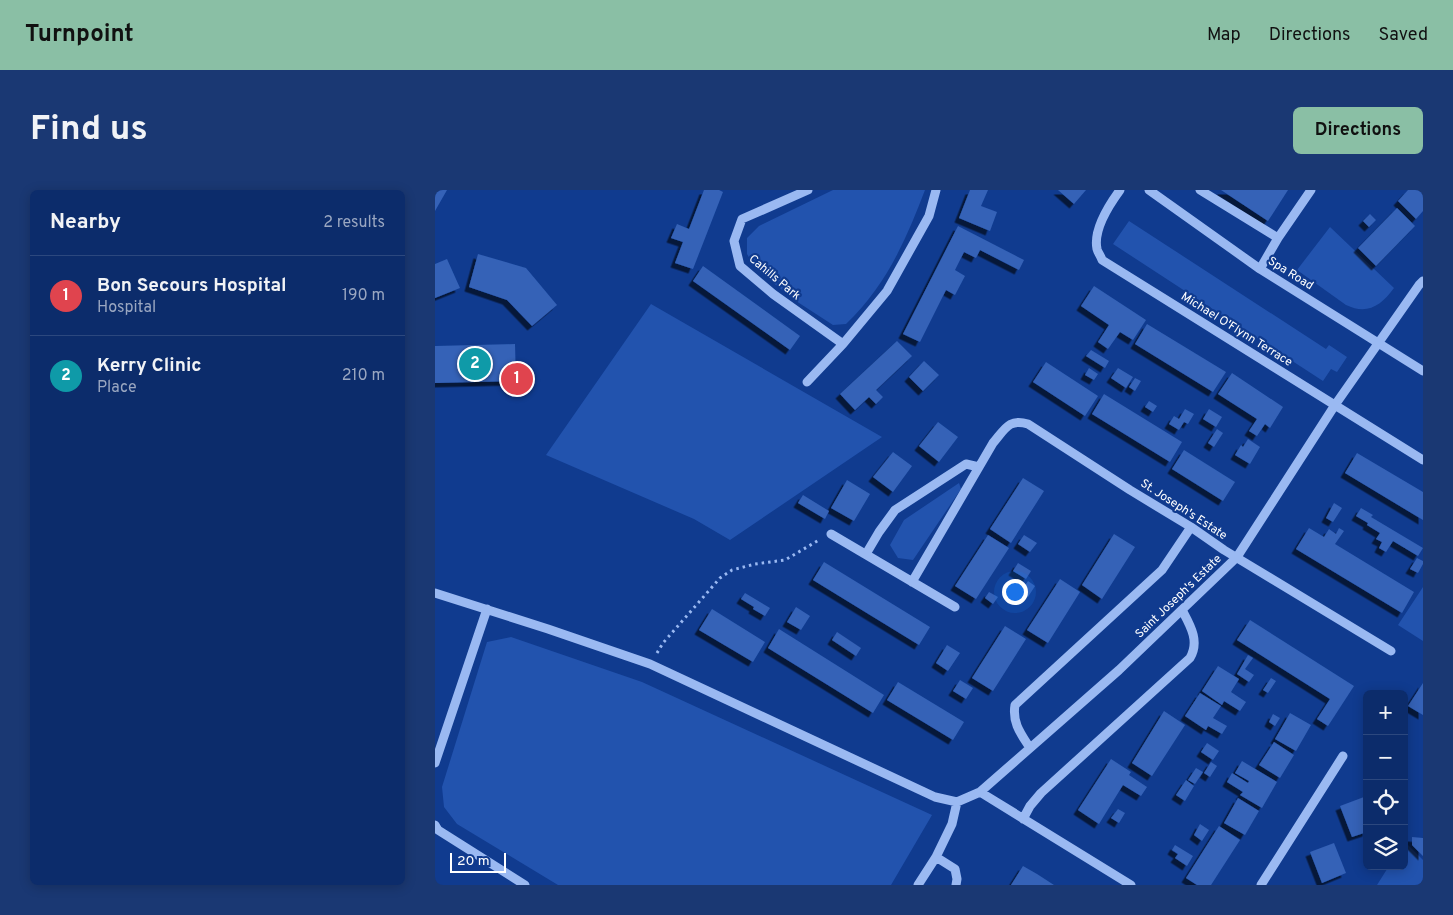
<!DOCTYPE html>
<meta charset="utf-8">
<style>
body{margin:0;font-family:Overpass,sans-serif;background:#1a3873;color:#f1f3f6}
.controls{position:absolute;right:15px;bottom:15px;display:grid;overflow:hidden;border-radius:8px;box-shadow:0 2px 12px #0003}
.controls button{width:45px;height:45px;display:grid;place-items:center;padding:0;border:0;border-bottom:1px solid #2c487e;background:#0c2c6b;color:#f1f3f6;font:25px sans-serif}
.scale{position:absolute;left:15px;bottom:12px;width:56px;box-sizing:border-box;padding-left:5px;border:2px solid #fff;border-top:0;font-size:14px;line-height:18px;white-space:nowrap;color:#fff;-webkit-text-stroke:4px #103b8f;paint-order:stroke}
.you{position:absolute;left:579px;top:401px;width:18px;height:18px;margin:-12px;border:4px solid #fff;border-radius:50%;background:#1a73e8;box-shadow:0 0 0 8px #1a73e833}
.badge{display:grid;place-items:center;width:32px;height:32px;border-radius:50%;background:#8abfa5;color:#fff;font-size:16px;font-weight:700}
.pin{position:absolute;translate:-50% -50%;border:2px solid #fff;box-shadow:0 1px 5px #0006}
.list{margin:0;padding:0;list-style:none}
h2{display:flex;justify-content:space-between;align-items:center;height:65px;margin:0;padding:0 20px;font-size:21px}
h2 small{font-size:16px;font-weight:400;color:#9aa7c1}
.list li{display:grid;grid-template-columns:32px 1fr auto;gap:15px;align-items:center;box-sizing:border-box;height:80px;padding:0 20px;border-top:1px solid #2c487e}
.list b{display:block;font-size:19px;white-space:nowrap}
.list p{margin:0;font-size:16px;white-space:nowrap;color:#9aa7c1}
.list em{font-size:16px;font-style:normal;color:#9aa7c1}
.icon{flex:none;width:28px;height:28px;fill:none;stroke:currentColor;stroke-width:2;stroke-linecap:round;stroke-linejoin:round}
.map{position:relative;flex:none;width:988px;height:695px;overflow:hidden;border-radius:8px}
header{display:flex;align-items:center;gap:30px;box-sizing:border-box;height:70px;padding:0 25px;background:#8abfa5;color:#111}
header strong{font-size:24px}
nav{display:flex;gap:28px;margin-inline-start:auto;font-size:18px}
.intro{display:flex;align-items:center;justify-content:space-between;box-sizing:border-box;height:120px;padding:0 30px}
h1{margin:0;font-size:35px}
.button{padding:12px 22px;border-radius:8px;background:#8abfa5;color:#111;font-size:18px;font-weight:700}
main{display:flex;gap:30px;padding:0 30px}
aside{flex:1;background:#0c2c6b;border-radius:8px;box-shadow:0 2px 12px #0003}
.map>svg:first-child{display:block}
.green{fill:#2253ae}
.building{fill:#3462b7;filter:url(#shadow)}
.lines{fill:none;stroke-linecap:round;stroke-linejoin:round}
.path{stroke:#9ab9f2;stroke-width:3;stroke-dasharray:2.5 4;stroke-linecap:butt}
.minor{stroke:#9ab9f2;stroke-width:9}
.labels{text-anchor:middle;stroke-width:4.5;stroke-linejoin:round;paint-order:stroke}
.street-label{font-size:12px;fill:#fff;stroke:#103b8f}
</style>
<header>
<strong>Turnpoint</strong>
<nav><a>Map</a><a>Directions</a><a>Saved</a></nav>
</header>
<div class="intro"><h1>Find us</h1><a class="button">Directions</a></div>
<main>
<aside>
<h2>Nearby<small>2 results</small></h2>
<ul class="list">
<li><span class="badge" style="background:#e0444e">1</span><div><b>Bon Secours Hospital</b><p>Hospital</p></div><em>190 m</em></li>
<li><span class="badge" style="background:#0f9aa8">2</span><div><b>Kerry Clinic</b><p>Place</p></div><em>210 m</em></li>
</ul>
</aside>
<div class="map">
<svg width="988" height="695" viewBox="0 0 988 695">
<defs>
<filter id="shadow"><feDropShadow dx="-4.5" dy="4.5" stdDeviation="0" flood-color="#0009"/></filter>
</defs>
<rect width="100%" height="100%" fill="#103b8f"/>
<path class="green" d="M 398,0 L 490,0 C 471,50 451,96 411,134 L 398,135 L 361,111 L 321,79 L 312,64 L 312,48 L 324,36 Z
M 694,31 L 891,159 L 894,155 L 912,167 L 902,182 L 896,179 L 888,191 L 678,54 Z
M 895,37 L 959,98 C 946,116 932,125 911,115 L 862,80 Z
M 216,114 L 447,247 L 295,350 L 259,329 L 111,265 Z
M 524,293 L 526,299 L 478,370 L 463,368 L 455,355 L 469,330 Z
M 988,397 L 988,451 L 963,435 Z
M 76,447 L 207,492 L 497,625 L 456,695 L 123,695 L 22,634 L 9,617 L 7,597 L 52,452 Z
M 970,652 L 988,670 L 988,695 L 942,695 L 954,676 L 969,676 Z"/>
<path class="building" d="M 0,0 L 12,0 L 0,21 Z
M 269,0 L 284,0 L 288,2 L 258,79 L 240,73 L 248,52 L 236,48 L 242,34 L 254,39 Z
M 535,0 L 553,0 L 546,16 L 562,22 L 555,41 L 524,28 Z
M 623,0 L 651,0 L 639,14 Z
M 786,0 L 853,0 L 833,31 Z
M 973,0 L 988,0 L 988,21 L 981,29 L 963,11 Z
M 962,18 L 980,36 L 941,76 L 923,58 Z
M 935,24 L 941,30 L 934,37 L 928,31 Z
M 523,36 L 589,70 L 584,80 L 545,60 L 541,68 L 529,62 L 520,80 L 530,86 L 520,105 L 511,100 L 485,152 L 468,144 Z
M 43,64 L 91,78 L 122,115 L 97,136 L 72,110 L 34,97 Z
M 12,69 L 25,98 L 0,108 L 0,74 Z
M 268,76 L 365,146 L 355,160 L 258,91 Z
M 659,96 L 711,130 L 698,150 L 685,142 L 673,159 L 663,152 L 674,135 L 646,116 Z
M 712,134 L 791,182 L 778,202 L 700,154 Z
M 462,151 L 477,166 L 441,200 L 448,207 L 441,214 L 434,207 L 420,220 L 405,204 Z
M 80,154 L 81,191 L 0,193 L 0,156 Z
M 656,160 L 674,171 L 670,178 L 651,166 Z
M 489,171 L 504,185 L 488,201 L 474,187 Z
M 611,172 L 663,206 L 650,226 L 598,192 Z
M 654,178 L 663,184 L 659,190 L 650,185 Z
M 683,178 L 698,187 L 691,198 L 676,188 Z
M 797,183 L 848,217 L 835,238 L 830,234 L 822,246 L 814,241 L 822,229 L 783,204 Z
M 700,188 L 706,191 L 700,201 L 694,197 Z
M 669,204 L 747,252 L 735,272 L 657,224 Z
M 714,211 L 722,216 L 718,222 L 710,217 Z
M 750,219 L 759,224 L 753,234 L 749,232 L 744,240 L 734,234 L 739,226 L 744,229 Z
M 774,219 L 787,227 L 781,237 L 768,229 Z
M 503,232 L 523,247 L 504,272 L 484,256 Z
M 782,239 L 788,243 L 779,257 L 773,253 Z
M 813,249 L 825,257 L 815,274 L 800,265 L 806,255 L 808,257 Z
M 749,260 L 800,292 L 788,311 L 737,279 Z
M 458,262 L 477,276 L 458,302 L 438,287 Z
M 922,263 L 988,302 L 988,330 L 910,283 Z
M 588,288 L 609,301 L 576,353 L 555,339 Z
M 412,290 L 435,304 L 419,331 L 396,318 Z
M 368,305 L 394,321 L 390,329 L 363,313 Z
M 899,313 L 907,318 L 898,332 L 891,328 Z
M 926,318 L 938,325 L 936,327 L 988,358 L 983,366 L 958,351 L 951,362 L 944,358 L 947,352 L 941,349 L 945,343 L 932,335 L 933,333 L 921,326 Z
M 874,338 L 889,347 L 894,339 L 901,344 L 904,338 L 909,341 L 900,354 L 979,402 L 967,423 L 861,359 Z
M 679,344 L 700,357 L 667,409 L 647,395 Z
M 553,345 L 574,358 L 541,409 L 520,396 Z
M 589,345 L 602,353 L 595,362 L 583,354 Z
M 982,368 L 988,371 L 988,374 L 983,383 L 975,379 Z
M 389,372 L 495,437 L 484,455 L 378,390 Z
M 583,373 L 596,381 L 591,389 L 578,381 Z
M 625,389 L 645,402 L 613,453 L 592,440 Z
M 593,391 L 600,396 L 593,407 L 585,403 Z
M 554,402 L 563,407 L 558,414 L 550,408 Z
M 310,403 L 335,418 L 330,426 L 318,419 L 319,417 L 306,409 Z
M 361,417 L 375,426 L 366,440 L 352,432 Z
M 277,419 L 330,452 L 318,472 L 264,440 Z
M 815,430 L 919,496 L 893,536 L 882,529 L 895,509 L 802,450 Z
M 570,436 L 591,449 L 558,501 L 537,488 Z
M 344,439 L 449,505 L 438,523 L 333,458 Z
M 402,442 L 426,458 L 421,466 L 397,450 Z
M 512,455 L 525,463 L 513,481 L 501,473 Z
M 813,465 L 818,468 L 810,479 L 819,485 L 814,492 L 802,484 Z
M 783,476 L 804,489 L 796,502 L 811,512 L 805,521 L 789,511 L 787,515 L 767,501 Z
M 836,488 L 841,491 L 833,503 L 828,500 Z
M 525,490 L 538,498 L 531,509 L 518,501 Z
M 463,492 L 529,532 L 518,550 L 452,510 Z
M 988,493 L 988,525 L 973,516 Z
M 765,503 L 786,516 L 778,528 L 792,536 L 787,544 L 773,536 L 771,540 L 750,526 Z
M 729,521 L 750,535 L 717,586 L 697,573 Z
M 855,523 L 876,535 L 861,561 L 840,549 Z
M 838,524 L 845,528 L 840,536 L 834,532 Z
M 839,552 L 859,565 L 845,588 L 824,575 Z
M 772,553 L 784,561 L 778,570 L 766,562 Z
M 676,569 L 696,582 L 694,585 L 712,597 L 706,606 L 688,595 L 664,634 L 643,620 Z
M 807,571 L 842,592 L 827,618 L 805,605 L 808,602 L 792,592 L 797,583 L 813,593 L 814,591 L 800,583 Z
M 776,572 L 782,576 L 775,587 L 769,583 Z
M 761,578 L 768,582 L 760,594 L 753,590 Z
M 751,590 L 759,596 L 750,611 L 741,605 Z
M 929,607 L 932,614 L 932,642 L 917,647 L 905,616 Z
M 803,608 L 824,621 L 810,645 L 789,633 Z
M 683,619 L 690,623 L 684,633 L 676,628 Z
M 765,634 L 774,640 L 767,651 L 759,645 Z
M 784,636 L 805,650 L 776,695 L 762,695 L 751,688 Z
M 977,647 L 988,648 L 988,666 L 977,655 Z
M 899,653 L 911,683 L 887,693 L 875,662 Z
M 740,655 L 758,666 L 752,676 L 740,668 L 743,664 L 737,660 Z
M 588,676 L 602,684 L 619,695 L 576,695 Z"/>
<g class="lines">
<path class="path" d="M 222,463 L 228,453 L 285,388 L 297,380 L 320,374 L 350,370 L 384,350"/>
<path class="minor" d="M 373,0 L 307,29 L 299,51 L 305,76 L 338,104 L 408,154
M 685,0 C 674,15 658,40 662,59 C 663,63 666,66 667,70 L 988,270
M 714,0 L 825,79 L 988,181
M 765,0 L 843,48
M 825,79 L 843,48 L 876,0
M 372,192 L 408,154 L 452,101 L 494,26 L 501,0
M 396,344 L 520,417
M 431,364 L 444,342 L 460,320 L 531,274 L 544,277
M 477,392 L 558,253 C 570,239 574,228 593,234 L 695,300 L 756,337 L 789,360 L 956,461
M 0,403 L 113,439 L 215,474 L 500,607 L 522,612 L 545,602 L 684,480 L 802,367 L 900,215 L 984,95 L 988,91
M 595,558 C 586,544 577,533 580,515 L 727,380 L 756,337
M 0,573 L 52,419
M 545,602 L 696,695
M 588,629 L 595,616 L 606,603 L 755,468 C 765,451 755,435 747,420
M 0,635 L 3,640 L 90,695
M 501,667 L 520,679 L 522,689 L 521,695
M 483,695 L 501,667 L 517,634 L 522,612
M 826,695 L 908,566"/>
</g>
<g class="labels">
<g class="street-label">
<text transform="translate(856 83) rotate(32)" y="4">Spa Road</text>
<text transform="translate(340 87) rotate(40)" y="4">Cahills Park</text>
<text transform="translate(802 139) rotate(32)" y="4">Michael O'Flynn Terrace</text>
<text transform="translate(749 319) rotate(33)" y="4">St. Joseph's Estate</text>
<text transform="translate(743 406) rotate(-44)" y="4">Saint Joseph's Estate</text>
</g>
</g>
</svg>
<div class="controls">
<button>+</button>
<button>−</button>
<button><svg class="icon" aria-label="locate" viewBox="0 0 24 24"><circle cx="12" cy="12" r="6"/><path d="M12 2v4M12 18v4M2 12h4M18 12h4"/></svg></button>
<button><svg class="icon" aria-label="layers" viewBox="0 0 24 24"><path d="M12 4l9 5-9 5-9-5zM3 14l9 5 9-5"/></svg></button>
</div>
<div class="scale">20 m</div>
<div class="you"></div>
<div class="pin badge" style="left:82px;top:189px;background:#e0444e">1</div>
<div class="pin badge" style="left:40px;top:174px;background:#0f9aa8">2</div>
</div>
</main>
